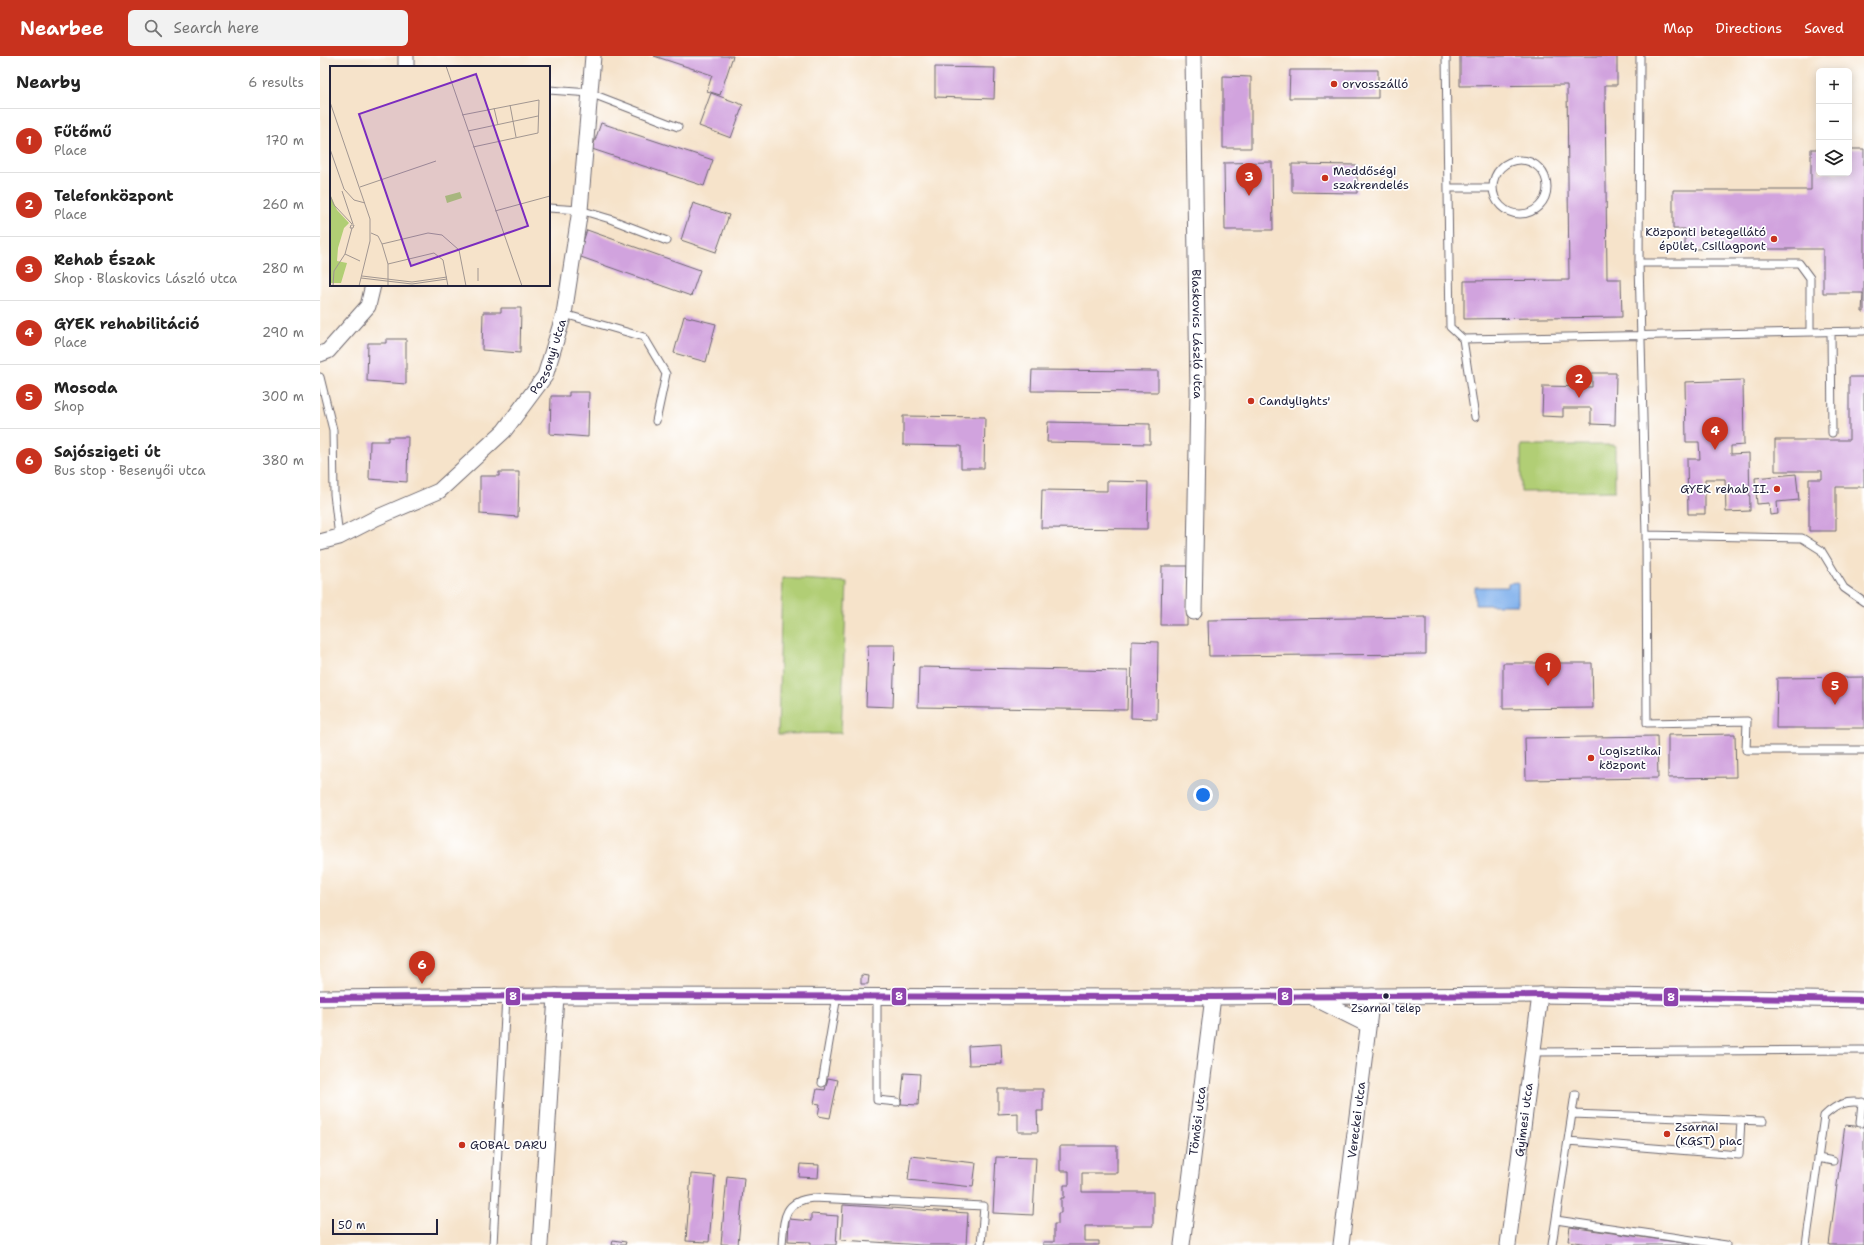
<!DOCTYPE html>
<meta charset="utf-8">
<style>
body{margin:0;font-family:"Shantell Sans",sans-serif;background:#f2f2f2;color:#222}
.controls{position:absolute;right:12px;top:12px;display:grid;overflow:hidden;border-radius:6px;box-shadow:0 2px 10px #0003}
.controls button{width:36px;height:36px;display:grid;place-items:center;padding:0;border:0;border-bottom:1px solid #e0e0e0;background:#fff;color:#222;font:20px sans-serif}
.scale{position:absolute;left:12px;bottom:10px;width:106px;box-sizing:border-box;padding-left:4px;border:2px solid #22223b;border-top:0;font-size:11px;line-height:14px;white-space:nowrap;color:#22223b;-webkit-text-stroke:3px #fff;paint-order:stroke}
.you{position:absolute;left:883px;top:739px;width:14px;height:14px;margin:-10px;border:3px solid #fff;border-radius:50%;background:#1a73e8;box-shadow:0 0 0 6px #1a73e833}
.badge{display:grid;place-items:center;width:26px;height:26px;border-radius:50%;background:#c8321e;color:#fff;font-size:13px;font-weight:700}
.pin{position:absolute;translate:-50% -33px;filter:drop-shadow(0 1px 2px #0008)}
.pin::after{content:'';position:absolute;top:21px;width:14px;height:12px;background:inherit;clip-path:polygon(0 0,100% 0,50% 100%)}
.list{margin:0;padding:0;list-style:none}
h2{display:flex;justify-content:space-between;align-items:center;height:52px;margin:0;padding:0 16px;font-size:17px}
h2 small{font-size:13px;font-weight:400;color:#767676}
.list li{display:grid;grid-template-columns:26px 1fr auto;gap:12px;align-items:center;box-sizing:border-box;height:64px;padding:0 16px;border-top:1px solid #e0e0e0}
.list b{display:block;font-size:15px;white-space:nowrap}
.list p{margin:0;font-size:13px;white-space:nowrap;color:#767676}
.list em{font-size:13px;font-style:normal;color:#767676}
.icon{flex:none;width:22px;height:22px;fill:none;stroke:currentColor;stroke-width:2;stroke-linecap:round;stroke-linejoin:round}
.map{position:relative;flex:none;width:1544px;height:1189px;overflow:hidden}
header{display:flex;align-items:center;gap:24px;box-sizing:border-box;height:56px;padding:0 20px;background:#c8321e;color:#fff}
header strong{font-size:19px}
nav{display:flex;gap:22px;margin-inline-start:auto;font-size:14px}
.search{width:280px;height:36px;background:#f2f2f2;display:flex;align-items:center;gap:10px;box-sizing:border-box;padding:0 14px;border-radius:6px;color:#767676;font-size:15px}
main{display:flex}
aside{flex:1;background:#fff}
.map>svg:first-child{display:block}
.green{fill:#b1ce74;stroke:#6a7858}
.water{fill:#81b1ec;stroke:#526a94}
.building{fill:#d1a3de}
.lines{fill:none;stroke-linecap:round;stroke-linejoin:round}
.lane-casing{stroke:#6c666d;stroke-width:9}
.street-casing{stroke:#6c666d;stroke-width:17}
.lane{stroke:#fff;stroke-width:7}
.street{stroke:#fff;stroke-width:15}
.bus-1-casing{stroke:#fff;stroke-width:9}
.bus-1{stroke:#8e44ad;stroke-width:6}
.poi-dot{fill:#c8321e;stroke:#fff;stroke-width:1.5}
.bus-dot{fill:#22223b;stroke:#fff;stroke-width:1.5}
.labels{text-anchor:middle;stroke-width:3.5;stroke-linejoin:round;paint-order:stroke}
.bus-label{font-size:11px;fill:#22223b;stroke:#fff}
.poi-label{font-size:12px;fill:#22223b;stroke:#fff;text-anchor:start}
.street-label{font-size:12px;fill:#22223b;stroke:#fff}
.inset-road{fill:none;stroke:#a19691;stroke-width:1}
.view{fill:#7b2cbf;fill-opacity:0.15;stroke:#7b2cbf;stroke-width:2}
.inset-edge{fill:none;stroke:#22223b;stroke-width:2}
.line-badge{stroke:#fff;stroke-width:1.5}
.badge-label{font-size:11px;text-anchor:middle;font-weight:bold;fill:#fff}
</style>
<header>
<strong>Nearbee</strong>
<div class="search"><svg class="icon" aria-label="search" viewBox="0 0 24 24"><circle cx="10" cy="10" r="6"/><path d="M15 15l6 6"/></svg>Search here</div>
<nav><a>Map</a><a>Directions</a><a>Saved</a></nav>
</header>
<main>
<aside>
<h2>Nearby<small>6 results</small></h2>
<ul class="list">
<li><span class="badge">1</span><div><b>Fűtőmű</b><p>Place</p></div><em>170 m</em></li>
<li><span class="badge">2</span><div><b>Telefonközpont</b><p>Place</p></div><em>260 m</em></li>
<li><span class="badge">3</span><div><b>Rehab Észak</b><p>Shop · Blaskovics László utca</p></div><em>280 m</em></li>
<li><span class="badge">4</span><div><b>GYEK rehabilitáció</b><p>Place</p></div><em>290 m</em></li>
<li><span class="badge">5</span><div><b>Mosoda</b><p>Shop</p></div><em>300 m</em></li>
<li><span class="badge">6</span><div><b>Sajószigeti út</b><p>Bus stop · Besenyői utca</p></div><em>380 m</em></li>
</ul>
</aside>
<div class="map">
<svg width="1544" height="1189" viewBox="0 0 1544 1189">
<rect width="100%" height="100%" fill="#fff"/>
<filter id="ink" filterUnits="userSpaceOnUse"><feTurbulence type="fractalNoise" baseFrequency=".025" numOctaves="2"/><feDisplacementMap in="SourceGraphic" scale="8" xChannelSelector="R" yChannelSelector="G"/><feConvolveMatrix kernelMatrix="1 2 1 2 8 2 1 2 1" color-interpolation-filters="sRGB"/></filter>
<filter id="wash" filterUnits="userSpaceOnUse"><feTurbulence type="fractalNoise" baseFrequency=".012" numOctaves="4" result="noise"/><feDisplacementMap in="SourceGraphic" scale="16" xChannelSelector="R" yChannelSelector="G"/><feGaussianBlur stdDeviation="0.9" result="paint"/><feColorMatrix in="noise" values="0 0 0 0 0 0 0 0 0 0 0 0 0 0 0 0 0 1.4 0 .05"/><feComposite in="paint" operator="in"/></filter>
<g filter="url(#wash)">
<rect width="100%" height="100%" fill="#f6e3ca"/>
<path class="green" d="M 1201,389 L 1295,389 L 1295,435 L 1201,436 Z
M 462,522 L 527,526 L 521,677 L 458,678 Z"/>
<path class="water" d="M 1198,526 L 1198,549 L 1155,549 L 1155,531 L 1188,531 L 1188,527 Z"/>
<g id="blocks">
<path class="building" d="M 334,0 L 413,0 L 400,39 L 387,35 L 392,19 Z
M 1140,0 L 1297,0 L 1297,29 L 1285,29 L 1287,223 L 1301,223 L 1302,261 L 1144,263 L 1144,225 L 1249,224 L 1247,29 L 1140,30 Z
M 615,11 L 675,12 L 674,43 L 615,41 Z
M 970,14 L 1058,14 L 1058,42 L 969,42 Z
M 903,20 L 931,21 L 931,92 L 903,92 Z
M 391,37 L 423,49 L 411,82 L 379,70 Z
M 281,67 L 393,104 L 384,130 L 272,93 Z
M 1491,93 L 1499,93 L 1499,117 L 1529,117 L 1529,93 L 1544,93 L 1544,256 L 1542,256 L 1543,237 L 1503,237 L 1503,193 L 1365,193 L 1365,173 L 1353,173 L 1353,134 L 1491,134 Z
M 952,106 L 953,174 L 905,174 L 904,107 Z
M 972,108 L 1037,109 L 1037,137 L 972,136 Z
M 373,147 L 409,159 L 396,196 L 361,184 Z
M 267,174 L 380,214 L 371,240 L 258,200 Z
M 181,252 L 201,252 L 200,297 L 162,294 L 163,256 L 181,256 Z
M 364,260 L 396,268 L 386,306 L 354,297 Z
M 66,283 L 86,283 L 86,328 L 47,325 L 48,287 L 66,287 Z
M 712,314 L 838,315 L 838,336 L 711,335 Z
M 1272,317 L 1296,317 L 1295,369 L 1271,368 L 1271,352 L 1243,352 L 1243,361 L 1222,360 L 1223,330 L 1272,331 Z
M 1529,321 L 1544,321 L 1544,431 L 1516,431 L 1516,475 L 1489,475 L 1489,423 L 1502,423 L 1502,415 L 1455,415 L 1455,384 L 1529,384 Z
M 1423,324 L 1424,389 L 1411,390 L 1411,398 L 1429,397 L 1430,455 L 1406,456 L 1405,423 L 1385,423 L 1385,458 L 1368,458 L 1367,403 L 1380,403 L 1379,386 L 1366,386 L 1365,326 Z
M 249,336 L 269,336 L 268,381 L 230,378 L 231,340 L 249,340 Z
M 583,360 L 665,361 L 664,412 L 641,412 L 641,390 L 583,389 Z
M 728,366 L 830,368 L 830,388 L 727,386 Z
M 68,381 L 88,381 L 87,426 L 49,423 L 50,385 L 68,385 Z
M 179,416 L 199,416 L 198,461 L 160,458 L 160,420 L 179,420 Z
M 1476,418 L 1479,444 L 1457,446 L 1458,458 L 1450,459 L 1449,447 L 1437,448 L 1435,422 Z
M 787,425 L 828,426 L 827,473 L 721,472 L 722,434 L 787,435 Z
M 842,510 L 867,510 L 867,569 L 841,569 Z
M 1106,561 L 1106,598 L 889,600 L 888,564 Z
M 812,585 L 838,586 L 837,663 L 811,662 Z
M 548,589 L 575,589 L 573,651 L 546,650 Z
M 1183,607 L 1272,607 L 1273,652 L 1183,653 Z
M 599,611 L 808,615 L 807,654 L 598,651 Z
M 1544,621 L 1544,672 L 1456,672 L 1457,622 Z
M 1415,678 L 1416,721 L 1348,722 L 1348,679 Z
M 1337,680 L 1338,722 L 1206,724 L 1205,682 Z
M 541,919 L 549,920 L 548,928 L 541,928 Z
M 681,988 L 682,1008 L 649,1009 L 648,990 Z
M 584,1017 L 600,1018 L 598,1049 L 581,1048 Z
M 508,1022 L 518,1024 L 510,1062 L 498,1060 L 500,1048 L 494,1047 L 497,1033 L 505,1034 Z
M 678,1033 L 723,1033 L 723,1055 L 717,1055 L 718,1076 L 698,1076 L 698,1057 L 678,1058 Z
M 1525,1069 L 1544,1071 L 1544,1189 L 1509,1189 Z
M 740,1090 L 797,1090 L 797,1117 L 762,1117 L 762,1136 L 833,1136 L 833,1170 L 765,1170 L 765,1185 L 779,1185 L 779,1189 L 723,1189 L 723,1186 L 734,1186 L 734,1168 L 738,1168 L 738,1157 L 741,1157 L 741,1142 L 744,1142 L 744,1129 L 749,1129 L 749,1115 L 740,1115 Z
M 591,1100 L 656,1107 L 653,1131 L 588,1124 Z
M 676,1101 L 716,1102 L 713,1159 L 673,1157 Z
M 480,1108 L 499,1109 L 498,1122 L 479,1121 Z
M 371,1118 L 395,1120 L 389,1186 L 366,1185 Z
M 407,1120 L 424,1122 L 418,1189 L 401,1188 Z
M 523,1149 L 648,1157 L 646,1189 L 603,1189 L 521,1184 Z
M 491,1158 L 518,1160 L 516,1189 L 491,1189 L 491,1186 L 468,1185 L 469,1163 L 491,1165 Z
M 1250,1171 L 1371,1188 L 1371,1189 L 1274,1189 L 1248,1185 Z
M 293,1184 L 306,1186 L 305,1189 L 292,1189 Z"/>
</g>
</g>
<g filter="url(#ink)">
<use href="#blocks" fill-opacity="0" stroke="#6c666d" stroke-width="1"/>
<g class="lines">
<g class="lane-casing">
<path id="lane" d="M 1126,0 L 1130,271 L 1143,283 L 1544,275
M 1320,0 L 1319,207 L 1326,479 L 1327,667 L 1427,665 L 1426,694 L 1544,694
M 229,34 L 270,37 L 358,71
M1173 131a27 27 0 1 1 54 0a27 27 0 1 1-54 0Z
M 1128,132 L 1172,132
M 229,152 L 260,154 L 290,163 L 347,185
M 1319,207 L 1479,207 L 1490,222 L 1490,276
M 244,258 L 324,281 L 346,318 L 336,365
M 1511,276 L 1512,377
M 1143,283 L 1155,361
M 0,321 L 13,374 L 14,438 L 19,481
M 1326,479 L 1482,482 L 1501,494 L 1524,532 L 1544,546
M 557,940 L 557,1044 L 577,1046
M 1213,996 L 1544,994
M 502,1027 L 517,940
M 1252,1058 L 1443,1065
M 1540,1067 L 1542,1046
M 1248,1085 L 1419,1099 L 1421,1064
M 1498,1102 L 1513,1105
M 1236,1164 L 1406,1189
M 173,1189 L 186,940
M 462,1189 C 464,1164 462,1145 493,1142 L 664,1150 L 661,1189
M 1232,1189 L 1255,1038
M 1486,1189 L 1504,1060 C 1517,1048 1526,1044 1544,1047"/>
</g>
<g class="street-casing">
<g id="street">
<path id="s1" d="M 873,0 L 878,336 L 874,556"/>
<path d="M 86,11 L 86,0"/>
<path d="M 0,298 L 8,295 L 48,250 L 53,229"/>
<path id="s2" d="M 0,486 L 19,481 L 56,462 L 119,435 L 184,375 L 225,320 L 244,258 L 260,154 L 273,0"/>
<path d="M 0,942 L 236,940 L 893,941 L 1220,939 L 1544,944"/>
<path d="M 994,942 L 1048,969"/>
<path d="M 220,1189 L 236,940"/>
<path id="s3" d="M 862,1189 L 893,941"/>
<path id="s4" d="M 1021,1189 L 1052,940"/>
<path id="s5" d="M 1188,1189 L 1220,939"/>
</g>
</g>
<use href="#lane" class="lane"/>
<use href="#street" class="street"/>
<g class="bus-1-casing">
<path id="bus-1" d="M 0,942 L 236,940 L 893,941 L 1220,939 L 1544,944"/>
</g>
<use href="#bus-1" class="bus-1"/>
</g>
</g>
<g class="poi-dot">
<circle cx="1014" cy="28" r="4"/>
<circle cx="1005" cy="122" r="4"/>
<circle cx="1454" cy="183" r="4"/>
<circle cx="931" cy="345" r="4"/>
<circle cx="1457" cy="433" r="4"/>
<circle cx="1271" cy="702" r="4"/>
<circle cx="1347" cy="1078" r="4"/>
<circle cx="142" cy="1089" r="4"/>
</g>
<circle class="bus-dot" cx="1066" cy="940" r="3.5"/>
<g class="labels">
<g class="bus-label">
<text x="1066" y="956">Zsarnai telep</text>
</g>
<g class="poi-label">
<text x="1022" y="32">orvosszálló</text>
<text x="1013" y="119">Meddőségi<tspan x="1013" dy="14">szakrendelés</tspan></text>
<text x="1446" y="180" text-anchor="end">Központi betegellátó<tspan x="1446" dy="14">épület, Csillagpont</tspan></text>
<text x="939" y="349">Candylights'</text>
<text x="1449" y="437" text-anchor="end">GYEK rehab II.</text>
<text x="1279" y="699">Logisztikai<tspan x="1279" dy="14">központ</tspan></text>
<text x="1355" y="1075">Zsarnai<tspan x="1355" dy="14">(KGST) piac</tspan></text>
<text x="150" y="1093">GOBAL DARU</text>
</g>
<g class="street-label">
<text dy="4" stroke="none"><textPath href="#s1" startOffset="278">Blaskovics László utca</textPath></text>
<text dy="4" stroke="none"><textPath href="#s2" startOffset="306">Pozsonyi utca</textPath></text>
<text dy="4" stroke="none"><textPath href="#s4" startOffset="126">Vereckei utca</textPath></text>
<text dy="4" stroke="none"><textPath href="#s5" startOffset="126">Gyimesi utca</textPath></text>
<text dy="4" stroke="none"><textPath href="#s3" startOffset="125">Tömösi utca</textPath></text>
</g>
</g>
<g transform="translate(10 10)">
<rect width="220" height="220" fill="#f6e3ca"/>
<path d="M 130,126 L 132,132 L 117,137 L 115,130 ZM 0,128 L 7,144 L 19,157 L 14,162 L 8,182 L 7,195 L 17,197 L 11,217 L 0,217 Z" fill="#b1ce74"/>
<path class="inset-road" d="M 116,0 L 192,220M 0,36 L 40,153 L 40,175 L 29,220M 180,39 L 186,71M 164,42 L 168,59M 132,49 L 209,34 L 208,67 L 143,81M 138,65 L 208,50M 0,83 L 14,123 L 24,134 L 35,137M 30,121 L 106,95M 12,125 L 23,158M 0,129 L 4,139 L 22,158M 165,145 L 220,130M 21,159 L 24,159 L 23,162 L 20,162 ZM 41,167 L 48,170 L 52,178 L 58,198 L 58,220M 52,178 L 98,167 L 112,169 L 129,184 L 136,220M 15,188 L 30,195M 58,198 L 104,187 L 113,194 L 118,220M 148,202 L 148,215M 32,210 L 82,216 L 117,211M 31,212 L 82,218 L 117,213M 3,220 L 4,205 L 15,188 L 22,162"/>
<path class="view" d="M 146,8 L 198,160 L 81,200 L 29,48 Z"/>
<rect width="220" height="220" class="inset-edge"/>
</g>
<g class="line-badge">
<rect x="185" y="931" width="16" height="19" rx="4" fill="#8e44ad"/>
<rect x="571" y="931" width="16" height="19" rx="4" fill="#8e44ad"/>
<rect x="957" y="931" width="16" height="19" rx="4" fill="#8e44ad"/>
<rect x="1343" y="931" width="16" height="20" rx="4" fill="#8e44ad"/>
</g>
<g class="badge-label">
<text x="193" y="944">8</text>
<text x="579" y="944">8</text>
<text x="965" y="944">8</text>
<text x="1351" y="945">8</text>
</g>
</svg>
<div class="controls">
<button>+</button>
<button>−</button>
<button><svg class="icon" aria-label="layers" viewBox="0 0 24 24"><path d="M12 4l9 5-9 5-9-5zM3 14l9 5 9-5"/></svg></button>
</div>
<div class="scale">50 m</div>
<div class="you"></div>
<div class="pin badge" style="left:1228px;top:630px">1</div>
<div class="pin badge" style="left:1259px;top:342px">2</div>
<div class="pin badge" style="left:929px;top:140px">3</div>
<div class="pin badge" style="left:1395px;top:394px">4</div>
<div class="pin badge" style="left:1515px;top:649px">5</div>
<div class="pin badge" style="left:102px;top:928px">6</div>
</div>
</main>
